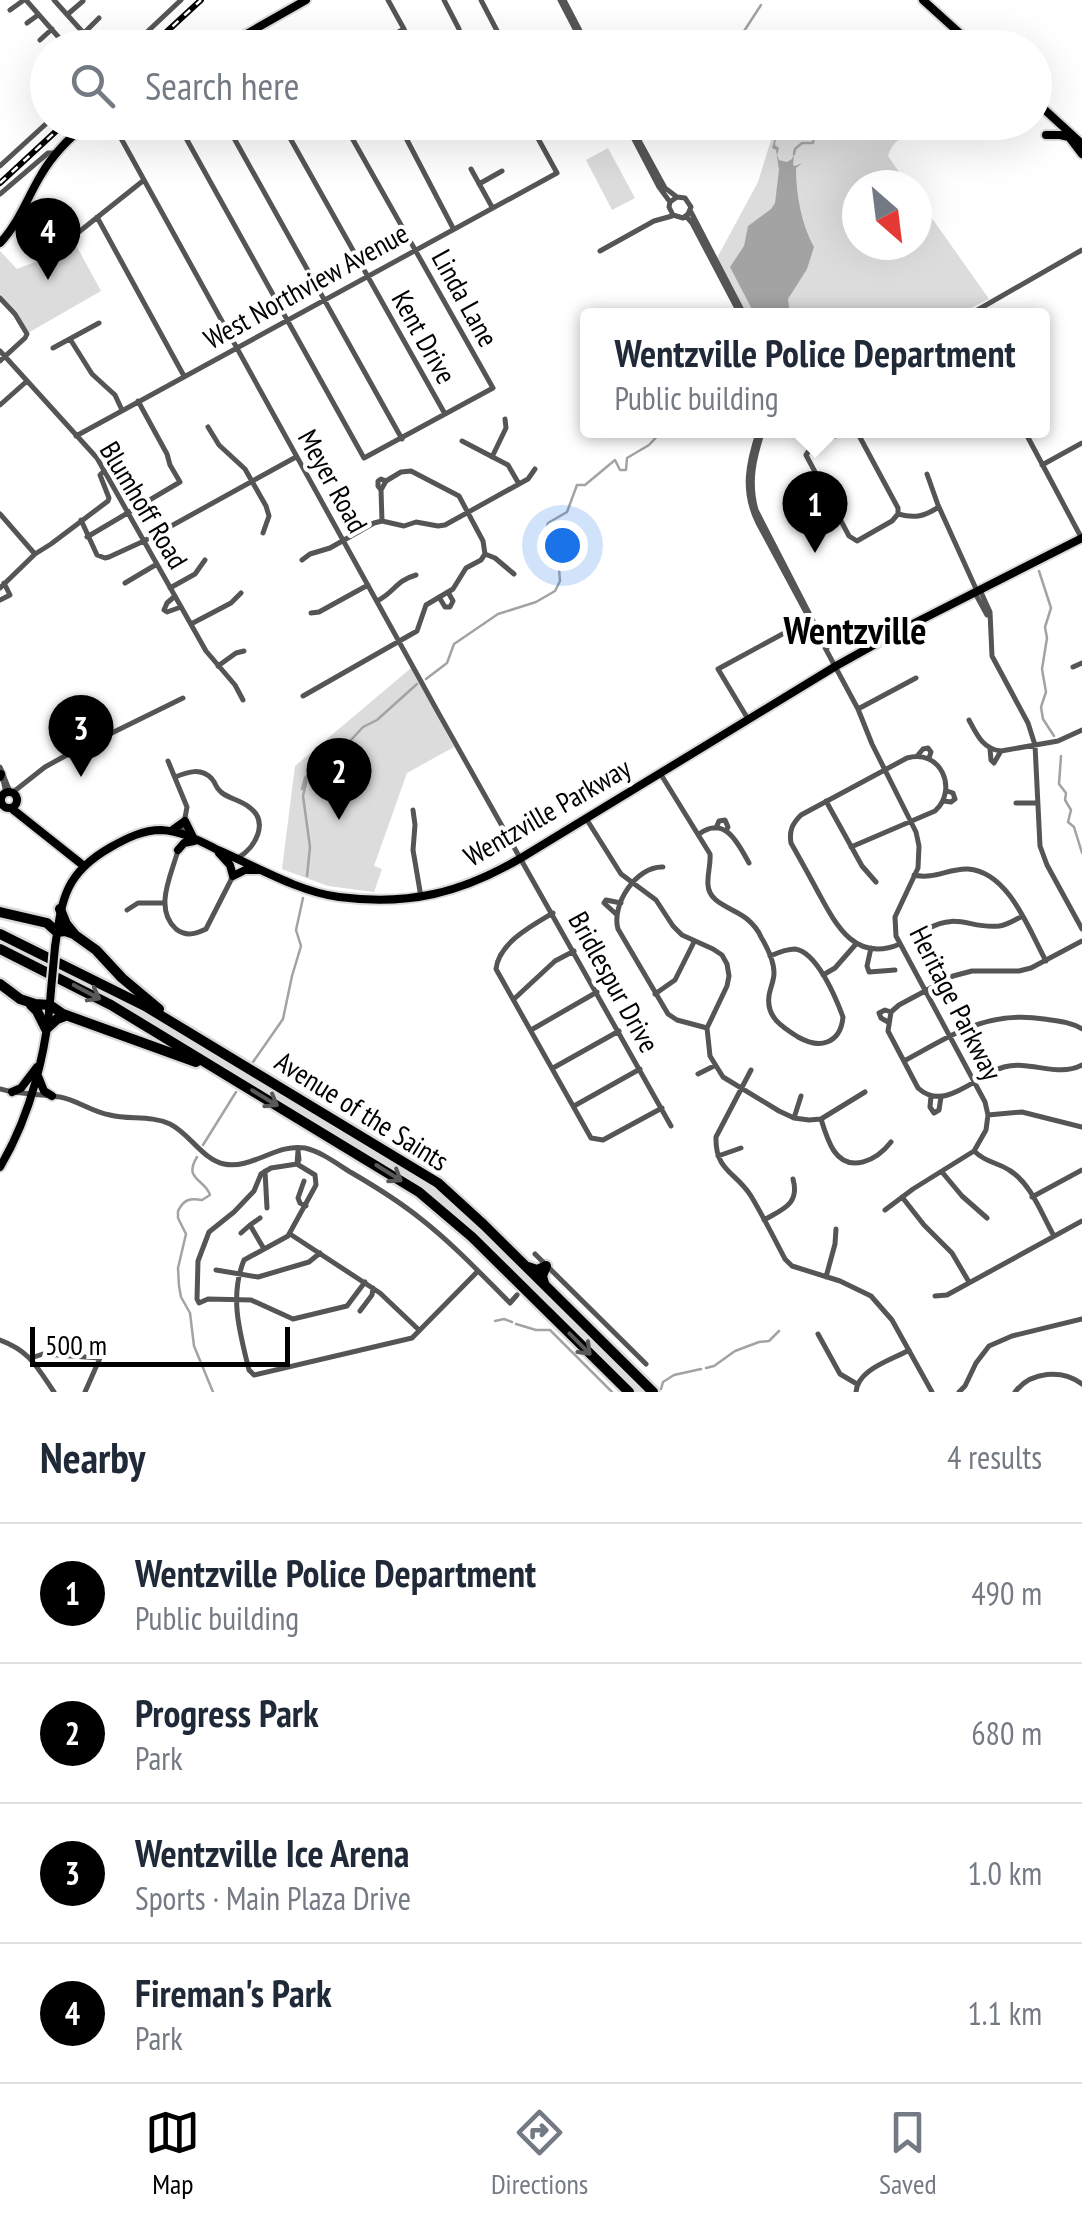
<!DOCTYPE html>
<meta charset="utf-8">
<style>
body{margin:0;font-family:"PT Sans Narrow",sans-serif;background:#f2f2f3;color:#1f2937}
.compass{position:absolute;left:842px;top:170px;width:90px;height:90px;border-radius:50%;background:#fff;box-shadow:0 10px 40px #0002;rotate:152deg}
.scale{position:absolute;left:30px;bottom:25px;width:260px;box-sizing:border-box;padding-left:10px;border:5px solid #000;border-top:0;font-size:28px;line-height:35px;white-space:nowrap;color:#000;-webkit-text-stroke:8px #fff;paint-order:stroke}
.you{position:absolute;left:562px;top:545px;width:35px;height:35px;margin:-25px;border:8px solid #fff;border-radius:50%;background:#1a73e8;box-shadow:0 0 0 15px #1a73e833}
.badge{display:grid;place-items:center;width:65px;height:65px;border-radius:50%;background:#000;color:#fff;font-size:32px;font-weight:700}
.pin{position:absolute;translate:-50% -82px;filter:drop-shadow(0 2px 5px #0008)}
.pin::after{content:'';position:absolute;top:52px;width:35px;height:30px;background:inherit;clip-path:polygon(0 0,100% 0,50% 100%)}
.popup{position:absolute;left:580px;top:308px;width:470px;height:130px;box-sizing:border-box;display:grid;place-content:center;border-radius:10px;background:#fff;filter:drop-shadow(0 2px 8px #0005);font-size:32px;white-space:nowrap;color:#747a83}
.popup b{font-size:38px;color:#1f2937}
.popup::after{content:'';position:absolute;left:50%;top:100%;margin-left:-20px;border:20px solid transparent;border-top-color:#fff}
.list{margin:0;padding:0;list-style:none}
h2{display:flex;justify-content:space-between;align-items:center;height:130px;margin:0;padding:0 40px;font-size:42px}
h2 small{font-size:32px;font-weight:400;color:#747a83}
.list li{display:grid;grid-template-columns:65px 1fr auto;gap:30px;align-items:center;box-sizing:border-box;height:140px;padding:0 40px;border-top:2px solid #e0e1e3}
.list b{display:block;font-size:38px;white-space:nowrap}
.list p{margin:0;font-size:32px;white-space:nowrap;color:#747a83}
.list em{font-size:32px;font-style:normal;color:#747a83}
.icon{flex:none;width:55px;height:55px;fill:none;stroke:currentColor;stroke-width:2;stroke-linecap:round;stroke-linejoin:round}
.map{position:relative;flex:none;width:1082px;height:1392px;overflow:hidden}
.search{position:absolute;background:#fff;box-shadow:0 10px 40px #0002;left:30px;right:30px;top:30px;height:110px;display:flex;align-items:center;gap:25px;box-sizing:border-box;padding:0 35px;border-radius:55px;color:#747a83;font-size:38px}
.sheet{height:690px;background:#fff}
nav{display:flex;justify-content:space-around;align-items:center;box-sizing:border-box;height:140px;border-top:2px solid #e0e1e3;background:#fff;font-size:28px;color:#747a83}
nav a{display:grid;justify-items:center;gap:5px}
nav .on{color:#000}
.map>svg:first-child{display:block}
.green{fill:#dcdcdc}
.water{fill:#a3a3a3}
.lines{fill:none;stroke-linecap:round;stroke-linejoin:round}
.stream{stroke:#a3a3a3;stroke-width:2.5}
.major-casing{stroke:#dbdbdb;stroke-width:12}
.highway-casing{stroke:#dbdbdb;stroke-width:15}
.minor{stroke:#555;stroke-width:5}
.major{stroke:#000;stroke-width:8}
.highway{stroke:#000;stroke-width:10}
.rail-casing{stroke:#000;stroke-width:6}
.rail{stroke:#fff;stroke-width:2.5;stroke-dasharray:8;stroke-linecap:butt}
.major-bridge-casing{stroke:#dbdbdb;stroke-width:12;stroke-linecap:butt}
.major-bridge{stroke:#000;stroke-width:8}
.oneway{stroke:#595959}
.labels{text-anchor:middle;stroke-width:8;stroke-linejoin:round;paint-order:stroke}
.street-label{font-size:28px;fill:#000;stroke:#fff}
.district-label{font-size:38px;font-weight:bold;fill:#000;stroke:#fff}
</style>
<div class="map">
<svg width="1082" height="1392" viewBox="0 0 1082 1392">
<rect width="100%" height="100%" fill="#fff"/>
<path class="green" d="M 805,123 L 940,123 L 938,127 C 917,131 895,133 888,156 L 908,185 L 857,185 L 857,245 L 917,245 L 917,197 L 989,299 L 957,315 L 747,315 L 717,258 L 758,182 L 771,140 L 775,136 Z
M 608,148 L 635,198 L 612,210 L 586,160 Z
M 70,234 L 101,291 L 28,333 L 17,312 L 0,294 L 0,251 L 17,269 L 35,262 Z
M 411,668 L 454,747 L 407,773 L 374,866 L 382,869 L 374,892 L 328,886 L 282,869 L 295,766 Z
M 0,936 L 137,1006 L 437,1188 L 650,1392 L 632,1392 L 432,1199 L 0,944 Z"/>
<path class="water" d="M 775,137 L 776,139 L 775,145 L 779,148 L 777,155 L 779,160 L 787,162 L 792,159 L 794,154 L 793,165 L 795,166 L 802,163 L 796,168 C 796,193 801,224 814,247 L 807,269 L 788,299 L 790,315 L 755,315 L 730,267 L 744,246 L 748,226 L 771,209 L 775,203 L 779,170 L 776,150 L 772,148 Z"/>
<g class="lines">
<path class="stream" d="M 733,48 L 761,5
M 774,137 L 776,122
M 794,154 L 795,149 L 802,143 L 813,143 L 814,135 L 817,132 L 831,132 L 833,136 L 837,138 L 840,134 L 853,130 L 863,132 L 884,128 L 893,130 L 898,127 L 937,124
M 1039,571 L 1051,608 L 1045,627 L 1047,638 L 1042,669 L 1046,692 L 1041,707 L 1043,719 L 1054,736
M 426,679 L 447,663 L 454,644 L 498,614 L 536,602 L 555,591 L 560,581 L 559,568 L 545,549 L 543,541 L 548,523 L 567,512 L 577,485 L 585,485 L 615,460 L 620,470 L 626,470 L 627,458 L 649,445 L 663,430
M 1061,756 L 1059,784 L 1066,793 L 1065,800 L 1071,810 L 1068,822 L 1074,827 L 1082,853
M 302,789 L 305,778 L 308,774
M 307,876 L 310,847 L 303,796 L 309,771 L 323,764 L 336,748 L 351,740 L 363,727 L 377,720 L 417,684
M 253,1062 L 283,1019 L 292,976 L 301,946 L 296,930 L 303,898
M 203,1145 L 236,1092
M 197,1157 C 183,1180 205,1179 210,1195 L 202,1200 C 190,1198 184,1199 178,1211 L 178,1218 L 186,1234 L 178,1268 L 179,1286 L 181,1297 L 190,1313 L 194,1346 L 213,1392
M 495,1321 L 504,1319 L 512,1322
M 516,1324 L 536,1330 L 550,1330 L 612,1392
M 706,1368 L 714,1366 L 735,1351 L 759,1342 L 769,1341 L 779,1331
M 661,1389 L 663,1382 L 674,1375 L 701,1369"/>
<g class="major-casing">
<path id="major" d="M 923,0 L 976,48
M 222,48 L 306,0
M 1034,100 L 1082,144
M 1066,130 L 1069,137 L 1082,154
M 1046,135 L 1060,135 L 1069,137
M 0,243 C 19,223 27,198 41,175 C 53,154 70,137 89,122
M 0,777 L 1,774
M1 800a8 8 0 1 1 16 0a8 8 0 1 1-16 0Z
M 11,808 L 84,866
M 171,831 L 185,821 L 193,837
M 178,850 L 184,843 L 194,841
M 219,853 L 230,865 L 233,876 L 245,870 L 260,870
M 55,947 C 62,898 65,873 111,847 C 127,838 143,830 161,830 C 182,831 200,841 218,850 C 255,866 299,892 339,897 C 409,906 461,893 521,858 L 836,666 L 897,632 L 1082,538
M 38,1076 L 44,1091 L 52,1096
M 12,1092 L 21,1088 L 37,1067
M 0,1167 C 31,1115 47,1050 51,990"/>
</g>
<g class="highway-casing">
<path id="highway" d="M 60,909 L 66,924 L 75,935 L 96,950 L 122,978 L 159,1009
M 0,912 L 47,923 L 57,932 L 65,931 L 74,934
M 0,934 L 145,1006 L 438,1183 L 484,1225 L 653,1392
M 0,949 L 111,1005 L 419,1192 L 472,1237 L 629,1392
M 0,984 L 20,999 L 35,1004 L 50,1005 L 63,1014 L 196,1062
M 31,1005 L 37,1011 L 46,1029 L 57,1019 L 65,1016
M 528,1267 L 537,1270 L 546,1266 L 542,1276 L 544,1283"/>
</g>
<path class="minor" d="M 26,0 L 68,48
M 54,0 L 97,48
M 444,0 L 459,29 L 462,48
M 481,0 L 506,48
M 560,0 L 585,48
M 564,0 L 589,48
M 10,10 L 24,0
M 68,14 L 83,1
M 27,23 L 38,15
M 404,29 L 412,48
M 84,33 L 99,18
M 244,35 L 251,48
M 40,40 L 52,29
M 370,47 L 404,29 L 388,0
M 105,48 L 115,39
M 130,48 L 181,0
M 112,122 L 439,714 L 671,1126
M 177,122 L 364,458 L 493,388 L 343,122
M 225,122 L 402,439
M 281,122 L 445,414
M 411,122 L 405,130 L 406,138 L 453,228
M 450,122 L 450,128
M 625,122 L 659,187 L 670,202 L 669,207 L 673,215 L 683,218 L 688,214 L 691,207 L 685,198 L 677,197 L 670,202
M 629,122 L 665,188 L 677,197
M 0,166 L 48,122
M 471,169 L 492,207
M 479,184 L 502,171
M 0,194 L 48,153 L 56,153
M 691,212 L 745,316
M 686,216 L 692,223 L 741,316
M 97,217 L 184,376
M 65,243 L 144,180
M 600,251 L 654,221 L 672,216
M 0,298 L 15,314 L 27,334 L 25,338 L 0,361
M 967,316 L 1082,250
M 70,339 L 92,374 L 115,395 L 122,410
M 53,348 L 99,323
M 0,351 L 97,458 L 206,651 L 235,685 L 243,700
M 0,405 L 27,381
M 208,427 L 219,445 L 245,469 L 266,506 L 269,516 L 263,533
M 759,430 C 748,463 742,491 758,523 L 858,709 L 872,744 L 916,832 L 919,846 L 918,868 L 895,917 L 896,936 L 985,1102 L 988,1115 L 986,1130 L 974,1151 L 913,1189 L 885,1210
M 763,430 C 754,458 748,481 756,510 L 827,648
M 846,430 L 810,449 L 806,455 L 849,536 L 857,541 L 892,521 L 898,514
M 856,430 L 898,508 L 898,514
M 1024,430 L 1081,537
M 76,436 L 557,173 L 529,122
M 462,441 L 508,465 L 519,484
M 492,457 L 506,428 L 505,419
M 1042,465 L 1082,443
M 927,474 L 938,505 L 977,591
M 381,490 L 378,486 L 378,481 L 381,479 L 386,481
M 0,514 L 34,553
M 898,514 C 916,519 924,516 939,507
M 81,520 L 97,555 L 105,558 L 109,557 L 144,541 L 296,457
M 87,537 L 180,482 L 170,465 L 167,454 L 138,401
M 485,554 L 495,558 L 514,574
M 302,560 L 310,554 L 330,548 L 374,523 L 382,521 L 404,526 L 416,522 L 438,526 L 445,525 L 528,479 L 535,469
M 125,583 L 157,564
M 0,588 L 35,554 L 51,544 L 108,501 L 109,498 L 100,475 L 104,471
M 170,588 L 195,574 L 205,560
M 980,590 L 990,612 L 992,656 L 1028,723 L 1035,745 L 1040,846 L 1047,865 L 1082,929
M 975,593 L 987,615
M 175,596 L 167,603 L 164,610 L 167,612 L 181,607
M 439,597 L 445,607 L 450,607 L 453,601 L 448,592
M 0,600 L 10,595 L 4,583
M 377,601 C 395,592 395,581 416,575
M 311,613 L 319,612 L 368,585
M 191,624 L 231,603 L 241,593
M 218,666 L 236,653 L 244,651
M 1073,667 L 1082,663
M 303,696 L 417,631 L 426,605 L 453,589 L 466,568 L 481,560 L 485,554 L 483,541 L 459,496 L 411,471 L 401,472 L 386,481 L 381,490 L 382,521
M 858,709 L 916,678
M 748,719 L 718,669 L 810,619
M 969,720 C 977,735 983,749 1001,751 L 1058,741 L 1082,730
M 990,749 L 991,760 L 994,763 L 1001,751
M 918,755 L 923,749 L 928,748 L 931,752 L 929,758
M 168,761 L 187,807 L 182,834
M 0,767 L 10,792
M 660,773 L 710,854 C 711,865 707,874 708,885 C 709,904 734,908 747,919 C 753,924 758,930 761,937 C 767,947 774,962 774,973 C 774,981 770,988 769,996 C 766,1017 782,1027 798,1037 C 807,1042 817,1046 827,1042 C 838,1038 842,1028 843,1017 C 836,998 817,952 795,949 C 786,949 777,953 770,956
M 175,777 C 188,772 201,767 212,779 C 217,785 215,787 221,792 C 229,799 241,800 249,807 C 270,822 255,848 238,858
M 3,780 L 6,793
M 12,793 L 45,767 L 65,756 L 183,698
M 826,801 L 862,866 L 876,882
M 944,801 L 951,802 L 955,799 L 953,793 L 947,791
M 1016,803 L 1037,803
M 413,810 L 415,825 L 413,850 L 421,897
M 587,820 L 621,874 L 656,900 L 673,926 L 682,935 L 713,949 L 722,955 L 727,964 L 729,976 L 727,986 L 707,1028 L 710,1056 L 723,1077 L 779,1111 L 794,1118 L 809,1120 L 821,1119 L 865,1092
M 716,828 L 719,821 L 725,820 L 728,827 L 726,831
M 699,834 C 725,815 738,843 749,863
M 851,847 L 935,811 C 959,789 940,748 907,758 L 801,815 C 792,824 789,831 791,843 C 800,859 809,875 818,892 C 836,925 855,963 900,944
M 178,850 C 172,874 153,908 176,929 C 186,937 196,934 206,929 L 233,876
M 663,867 C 636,866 611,905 618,929 L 668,1014 L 677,1020 L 707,1028
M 914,875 C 934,880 949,868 968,869 C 1009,872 1029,930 1046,961
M 127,910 L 138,903 L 164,903
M 553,913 C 531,926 499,943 496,969 L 591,1138 L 603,1140 L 662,1108
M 616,914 L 604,903 L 606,900 L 621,903
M 927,929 C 959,912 969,929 999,926 C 1007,925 1014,920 1021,917
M 1082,941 L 1031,968 L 1019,971 L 972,971 L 953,976 L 899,1005 L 891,1012 L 888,1031 L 918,1088 C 945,1113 976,1075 1004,1067 C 1030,1060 1058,1078 1082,1065
M 871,948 L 867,966 L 869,972 L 895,970
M 823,975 L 835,968 L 856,944
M 655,994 L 675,980 L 694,942
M 514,999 L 555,961 L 574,951
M 888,1022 L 881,1018 L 879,1013 L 885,1010 L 891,1012
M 531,1030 L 597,992
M 904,1061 C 952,1035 987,1010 1044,1019 C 1058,1021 1071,1022 1082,1029
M 553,1068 L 619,1031
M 751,1070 L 716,1137 C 715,1171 736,1172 751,1196 C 763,1216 774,1238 785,1259 L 792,1266 L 840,1281 L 871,1296 L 892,1320 L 932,1392
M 698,1074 L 714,1066
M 0,1089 C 20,1095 40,1094 60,1097 C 77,1100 92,1112 110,1115 C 129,1120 151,1115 170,1124 C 190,1134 202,1159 224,1164 C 251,1170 277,1143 305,1148 C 322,1152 337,1164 352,1173 C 376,1187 400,1202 421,1219 C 453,1244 481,1274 510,1303 L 517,1295
M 931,1096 L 930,1107 L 934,1113 L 939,1110 L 941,1097
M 574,1106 L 640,1069
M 988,1115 L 1022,1112 L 1082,1127
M 794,1118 L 801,1096
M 821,1119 C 824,1129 828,1142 834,1151 C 850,1174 877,1160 891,1142
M 298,1150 L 299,1160 L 297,1164 L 315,1175 L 316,1185 L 288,1236 L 244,1260 C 229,1297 240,1333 249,1370 L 254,1375 L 412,1338 L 478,1271
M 298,1151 L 297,1164 L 271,1168 L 261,1174 L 254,1191 L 234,1212 L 209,1232 L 198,1261 L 197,1299 L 199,1303 L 208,1299 L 251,1300 L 293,1319 L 347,1306 L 365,1282
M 974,1151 C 988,1164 995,1161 1009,1170 C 1031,1183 1042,1215 1054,1236
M 718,1156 L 741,1148
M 265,1171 L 267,1208
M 942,1172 L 962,1196 L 987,1218
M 304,1181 L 298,1198 L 300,1203 L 306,1206
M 902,1197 L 924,1225 L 952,1253 L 969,1282
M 1032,1197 L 1082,1170
M 260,1218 L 250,1225 L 264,1249
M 764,1220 C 783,1209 800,1204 793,1179
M 241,1233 L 250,1225
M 290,1234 L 380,1293 L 419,1330
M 535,1254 L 646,1364
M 216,1270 L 258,1277 L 309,1262 L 320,1253
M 826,1277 L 835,1244 L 836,1229
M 935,1296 L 947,1295 L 1082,1221
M 360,1311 L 372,1295 L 373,1288
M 818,1334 L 840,1374 L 857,1384
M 0,1340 C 30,1351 37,1367 54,1392
M 31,1358 L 43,1354 L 100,1358 L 85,1392
M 856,1392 C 858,1369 890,1361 909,1350
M 959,1392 L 965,1386 L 976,1363 L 989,1346 L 1012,1336 L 1082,1319
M 1015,1392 C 1031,1371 1062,1369 1082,1384"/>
<use href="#major" class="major"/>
<use href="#highway" class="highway"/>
<g class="rail-casing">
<path id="rail" d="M 149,48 L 201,0
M 0,183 L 66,122"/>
</g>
<use href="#rail" class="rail"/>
<g class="major-bridge-casing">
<path id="major-bridge" d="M 51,990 L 55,947"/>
</g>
<use href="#major-bridge" class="major-bridge"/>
</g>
<defs><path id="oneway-shaft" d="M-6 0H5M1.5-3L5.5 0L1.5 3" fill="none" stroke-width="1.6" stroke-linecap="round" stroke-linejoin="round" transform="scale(2.5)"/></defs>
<g class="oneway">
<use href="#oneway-shaft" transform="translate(87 992) rotate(28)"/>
<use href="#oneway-shaft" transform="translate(265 1098) rotate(31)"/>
<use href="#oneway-shaft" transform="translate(389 1173) rotate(32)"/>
<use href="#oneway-shaft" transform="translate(580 1344) rotate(45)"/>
</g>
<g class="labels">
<g class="street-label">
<text transform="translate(306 286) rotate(-29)" y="10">West Northview Avenue</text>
<text transform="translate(465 298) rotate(61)" y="10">Linda Lane</text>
<text transform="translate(424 337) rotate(61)" y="10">Kent Drive</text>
<text transform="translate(333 481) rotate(61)" y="10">Meyer Road</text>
<text transform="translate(144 505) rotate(59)" y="10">Blumhoff Road</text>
<text transform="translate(547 812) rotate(-30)" y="10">Wentzville Parkway</text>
<text transform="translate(614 982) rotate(61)" y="10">Bridlespur Drive</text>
<text transform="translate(956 1003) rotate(63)" y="10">Heritage Parkway</text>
<text transform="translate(362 1111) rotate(32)" y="10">Avenue of the Saints</text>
</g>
<g class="district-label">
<text x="855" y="644">Wentzville</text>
</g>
</g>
</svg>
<svg class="compass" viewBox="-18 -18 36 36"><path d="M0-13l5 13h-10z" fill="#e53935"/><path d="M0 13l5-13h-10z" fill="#747a83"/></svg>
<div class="scale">500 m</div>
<div class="you"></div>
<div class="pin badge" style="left:815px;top:553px">1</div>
<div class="popup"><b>Wentzville Police Department</b>Public building</div>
<div class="pin badge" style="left:339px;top:820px">2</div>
<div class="pin badge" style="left:81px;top:777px">3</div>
<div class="pin badge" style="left:48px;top:280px">4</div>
<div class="search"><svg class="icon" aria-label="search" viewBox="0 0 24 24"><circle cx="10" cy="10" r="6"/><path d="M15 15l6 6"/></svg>Search here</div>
</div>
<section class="sheet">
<h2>Nearby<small>4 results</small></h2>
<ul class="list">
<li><span class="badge">1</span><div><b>Wentzville Police Department</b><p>Public building</p></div><em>490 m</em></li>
<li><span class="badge">2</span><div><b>Progress Park</b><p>Park</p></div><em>680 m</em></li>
<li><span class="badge">3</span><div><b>Wentzville Ice Arena</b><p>Sports · Main Plaza Drive</p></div><em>1.0 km</em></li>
<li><span class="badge">4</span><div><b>Fireman's Park</b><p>Park</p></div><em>1.1 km</em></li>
</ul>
</section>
<nav>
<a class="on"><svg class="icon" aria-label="map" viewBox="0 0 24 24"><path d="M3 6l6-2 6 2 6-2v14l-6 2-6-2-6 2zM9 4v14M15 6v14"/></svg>Map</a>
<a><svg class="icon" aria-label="directions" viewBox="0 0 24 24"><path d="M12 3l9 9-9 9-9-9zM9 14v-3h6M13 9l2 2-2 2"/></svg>Directions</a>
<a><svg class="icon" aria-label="saved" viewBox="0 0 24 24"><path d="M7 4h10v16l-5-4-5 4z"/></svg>Saved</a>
</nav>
